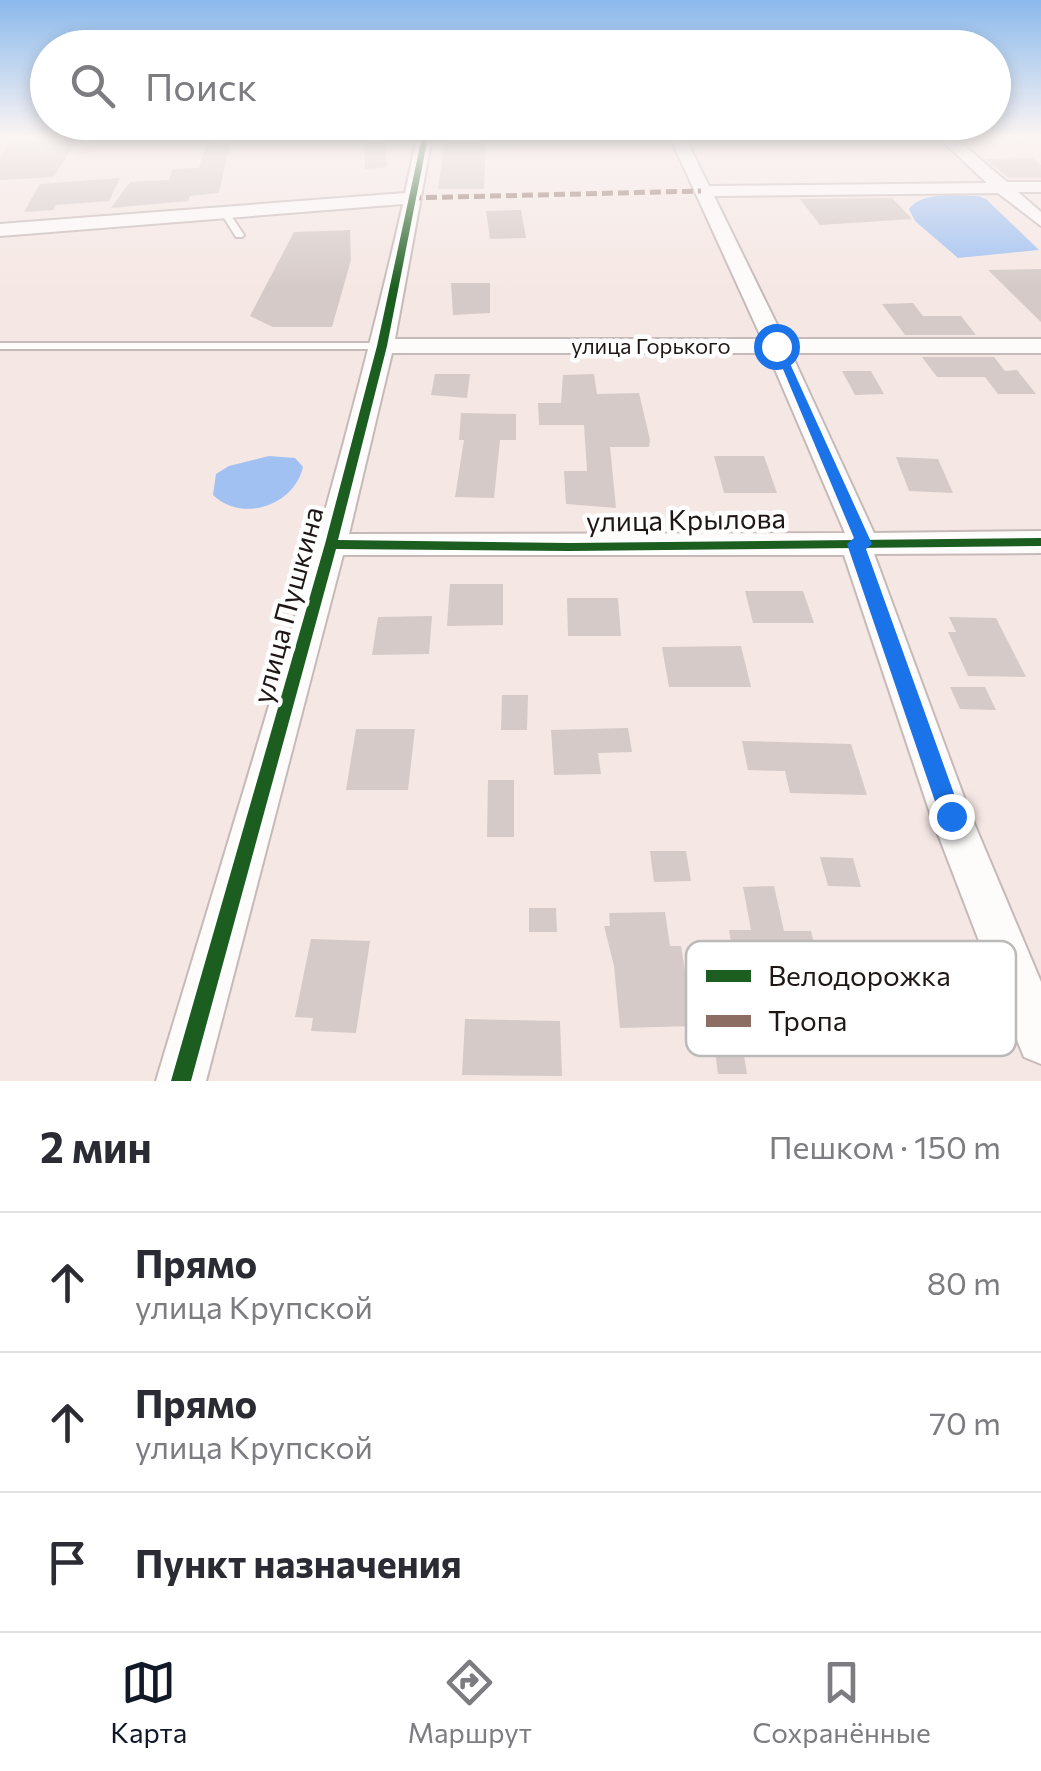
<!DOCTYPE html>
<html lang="ru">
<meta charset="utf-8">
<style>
body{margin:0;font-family:Commissioner,sans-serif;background:#f2f2f3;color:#2b2b33}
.stop{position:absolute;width:30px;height:30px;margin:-22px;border:8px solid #1a73e8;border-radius:50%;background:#fff}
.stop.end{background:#1a73e8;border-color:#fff;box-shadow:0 2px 10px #0008}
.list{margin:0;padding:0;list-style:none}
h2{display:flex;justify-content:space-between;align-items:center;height:130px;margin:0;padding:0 40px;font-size:42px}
h2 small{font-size:32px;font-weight:400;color:#7c7c81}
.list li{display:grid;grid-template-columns:65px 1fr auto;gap:30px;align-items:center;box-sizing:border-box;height:140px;padding:0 40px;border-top:2px solid #e1e1e2}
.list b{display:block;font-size:38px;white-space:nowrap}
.list p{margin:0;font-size:32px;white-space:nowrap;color:#7c7c81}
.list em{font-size:32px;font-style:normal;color:#7c7c81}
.icon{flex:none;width:55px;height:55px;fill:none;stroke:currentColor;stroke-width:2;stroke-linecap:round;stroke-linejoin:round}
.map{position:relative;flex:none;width:1041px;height:1081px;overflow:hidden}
.search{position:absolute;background:#fff;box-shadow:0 5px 15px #0003;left:30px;right:30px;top:30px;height:110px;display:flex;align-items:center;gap:25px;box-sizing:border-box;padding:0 35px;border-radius:55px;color:#7c7c81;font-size:38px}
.sheet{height:550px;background:#fff}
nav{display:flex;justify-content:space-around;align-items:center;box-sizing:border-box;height:140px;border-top:2px solid #e1e1e2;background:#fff;font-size:28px;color:#7c7c81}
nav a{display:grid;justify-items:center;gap:5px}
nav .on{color:#111827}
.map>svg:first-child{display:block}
.water{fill:#a0c1f1}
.building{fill:#d5cac7}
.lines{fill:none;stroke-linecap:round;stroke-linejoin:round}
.service-casing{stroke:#c5bab8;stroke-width:4}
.minor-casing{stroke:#c5bab8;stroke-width:4}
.service{fill:#fefbfb;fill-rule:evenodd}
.minor{fill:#fefbfb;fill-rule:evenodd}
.quiet{stroke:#8d6e63;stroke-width:5;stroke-dasharray:11 5;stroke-linecap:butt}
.cycleway-casing{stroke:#fff;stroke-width:7}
.cycleway{fill:#1b5e20;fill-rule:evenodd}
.route{fill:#1a73e8}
.labels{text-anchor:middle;stroke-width:9;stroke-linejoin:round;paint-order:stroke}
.far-street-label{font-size:22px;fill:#1f1715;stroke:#fff}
.street-label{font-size:28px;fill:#1f1715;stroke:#fff}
.key{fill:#fff;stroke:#bcb9b9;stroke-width:2.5}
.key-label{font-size:28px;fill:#1f1715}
</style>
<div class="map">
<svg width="1041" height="1081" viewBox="0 0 1041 1081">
<rect width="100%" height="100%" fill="#f5e7e4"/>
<path class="water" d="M 978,196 L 986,199 L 1039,250 L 958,258 L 915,221 L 909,209 C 923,191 956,196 978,196 Z
M 269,456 L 295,458 L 303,467 C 294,506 242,523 213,495 L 216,474 L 229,466 Z"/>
<path class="building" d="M 364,137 L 384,137 L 387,167 L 365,169 Z
M 486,137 L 484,189 L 438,189 L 445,138 Z
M 77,139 L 54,177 L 0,180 L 0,157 L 11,143 Z
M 230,143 L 219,193 L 190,196 L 188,201 L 111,208 L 130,182 L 169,180 L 172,169 L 199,168 L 206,144 Z
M 1032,158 L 1041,165 L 1041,178 L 1009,178 L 985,159 Z
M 120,178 L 109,201 L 56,205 L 53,210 L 24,212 L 40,184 Z
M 892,198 L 912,219 L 820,225 L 800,199 Z
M 521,210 L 526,238 L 490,239 L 486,211 Z
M 350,230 L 351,260 L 332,327 L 273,327 L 250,316 L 294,232 Z
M 1041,269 L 1041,322 L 988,270 Z
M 451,283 L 490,283 L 490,313 L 453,315 Z
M 913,303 L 923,316 L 961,316 L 976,335 L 905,335 L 882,304 Z
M 922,357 L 994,357 L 1005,371 L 1017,370 L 1036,394 L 998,394 L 985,377 L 937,377 Z
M 842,371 L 871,371 L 884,394 L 855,395 Z
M 435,374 L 470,374 L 467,398 L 431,395 Z
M 594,374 L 597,394 L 639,393 L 650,440 L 649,447 L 610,447 L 616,508 L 566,504 L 564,471 L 587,471 L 584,425 L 539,425 L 538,403 L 561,403 L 563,375 Z
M 461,413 L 516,414 L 516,440 L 500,440 L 494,498 L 455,497 L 464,440 L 459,440 Z
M 714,456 L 764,456 L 777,493 L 724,493 Z
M 896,457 L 938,459 L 953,493 L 909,491 Z
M 450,584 L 503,584 L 503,625 L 447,626 Z
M 745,591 L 803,591 L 814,623 L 753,623 Z
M 567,598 L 618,598 L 621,636 L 568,636 Z
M 432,616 L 429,654 L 372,655 L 378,617 Z
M 949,617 L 996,618 L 1026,677 L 968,676 L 948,632 L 956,632 Z
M 741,646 L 751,687 L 669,687 L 662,647 Z
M 950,687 L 985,687 L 996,710 L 960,709 Z
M 502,695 L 528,695 L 527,730 L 501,730 Z
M 628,728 L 632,752 L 598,753 L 601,774 L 554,775 L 551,730 Z
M 356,729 L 415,729 L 408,790 L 346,790 Z
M 742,741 L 851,744 L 867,795 L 790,793 L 785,771 L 748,770 Z
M 488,780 L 514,780 L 514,837 L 487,837 Z
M 650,851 L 686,851 L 691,881 L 654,882 Z
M 820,857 L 853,858 L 861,887 L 828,886 Z
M 774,886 L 784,931 L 811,931 L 821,973 L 798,972 L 807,1017 L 743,1016 L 729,930 L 751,930 L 743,887 Z
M 529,908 L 556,908 L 557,932 L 529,932 Z
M 665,912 L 670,946 L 681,946 L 694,1026 L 620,1028 L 614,966 L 604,926 L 610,926 L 609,913 Z
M 311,939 L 370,941 L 356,1033 L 311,1031 L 313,1018 L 295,1017 Z
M 465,1019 L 560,1021 L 562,1076 L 462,1075 Z
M 713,1036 L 741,1037 L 747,1074 L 718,1074 Z"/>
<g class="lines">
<g class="service-casing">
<path id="service" d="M 180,137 L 218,137 L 183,141 Z
M 222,211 L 228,211 L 244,235 L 242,237 L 236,237 L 221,213 Z
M 0,343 L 382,343 L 388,346 L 382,349 L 0,349 Z"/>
</g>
<g class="minor-casing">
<path id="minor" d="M 417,137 L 432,137 L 395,339 L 762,339 L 670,137 L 685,137 L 709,186 L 987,183 L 938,137 L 954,137 L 1007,182 L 1041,182 L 1041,192 L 1018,192 L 1041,212 L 1041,226 L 998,193 L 714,196 L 784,339 L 1041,339 L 1041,353 L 791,353 L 874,533 L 1041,531 L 1041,553 L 874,554 L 971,816 L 1041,982 L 1041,1064 L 1024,1057 L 1017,1040 L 931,816 L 844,555 L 343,555 L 206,1081 L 156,1081 C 243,790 336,500 403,204 L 0,236 L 0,224 L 405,193 ZM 392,353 L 768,353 L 845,533 L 349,534 Z"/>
</g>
<use href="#service" class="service"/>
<use href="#minor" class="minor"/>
<path class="quiet" d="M 410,198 L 701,191"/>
<g class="cycleway-casing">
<path id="cycleway" d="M 422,137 L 428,137 L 387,346 L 338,540 L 569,543 L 1041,538 L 1041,546 L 569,551 L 336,549 L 191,1081 L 171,1081 L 325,544 L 377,346 Z"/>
</g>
<use href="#cycleway" class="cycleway"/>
</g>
<linearGradient id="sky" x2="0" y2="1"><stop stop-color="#8bb9ec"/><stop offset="0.47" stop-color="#faf4f3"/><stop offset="1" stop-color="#faf4f3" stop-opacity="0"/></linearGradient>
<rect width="1041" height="289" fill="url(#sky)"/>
<path class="route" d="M 772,343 L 782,346 L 872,544 L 866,549 L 962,816 L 959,823 L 951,826 L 944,823 L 940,816 L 847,544 L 854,538 Z"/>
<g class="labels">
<g class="far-street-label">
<text x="651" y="354">улица Горького</text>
</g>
<g class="street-label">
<text transform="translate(686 520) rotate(-1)" y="10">улица Крылова</text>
<text transform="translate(288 605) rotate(-75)" y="10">улица Пушкина</text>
</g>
</g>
<rect x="686" y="941" width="330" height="115" rx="15" class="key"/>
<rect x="706" y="970" width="45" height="12" fill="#1b5e20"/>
<rect x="706" y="1015" width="45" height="12" fill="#8d6e63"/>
<g class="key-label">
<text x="768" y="986">Велодорожка</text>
<text x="768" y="1031">Тропа</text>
</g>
</svg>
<div class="stop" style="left:776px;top:346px"></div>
<div class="stop end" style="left:951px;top:816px"></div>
<div class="search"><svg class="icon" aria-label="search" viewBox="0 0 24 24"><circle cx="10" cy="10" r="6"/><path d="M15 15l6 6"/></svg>Поиск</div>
</div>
<section class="sheet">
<h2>2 мин<small>Пешком · 150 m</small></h2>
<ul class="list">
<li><svg class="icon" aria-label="ahead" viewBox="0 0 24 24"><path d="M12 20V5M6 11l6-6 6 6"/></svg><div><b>Прямо</b><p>улица Крупской</p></div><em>80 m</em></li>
<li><svg class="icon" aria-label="ahead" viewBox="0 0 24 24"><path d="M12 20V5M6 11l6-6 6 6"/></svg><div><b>Прямо</b><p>улица Крупской</p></div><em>70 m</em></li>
<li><svg class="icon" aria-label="arrive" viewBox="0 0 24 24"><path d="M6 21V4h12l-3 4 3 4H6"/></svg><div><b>Пункт назначения</b></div></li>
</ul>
</section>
<nav>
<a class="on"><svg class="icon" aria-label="map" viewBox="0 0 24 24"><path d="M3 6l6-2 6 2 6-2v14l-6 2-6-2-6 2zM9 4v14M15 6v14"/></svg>Карта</a>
<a><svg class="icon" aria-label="directions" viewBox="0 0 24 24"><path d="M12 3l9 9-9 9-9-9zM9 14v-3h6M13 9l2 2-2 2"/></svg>Маршрут</a>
<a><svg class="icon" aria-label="saved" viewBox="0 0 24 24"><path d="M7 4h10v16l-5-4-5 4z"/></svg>Сохранённые</a>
</nav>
